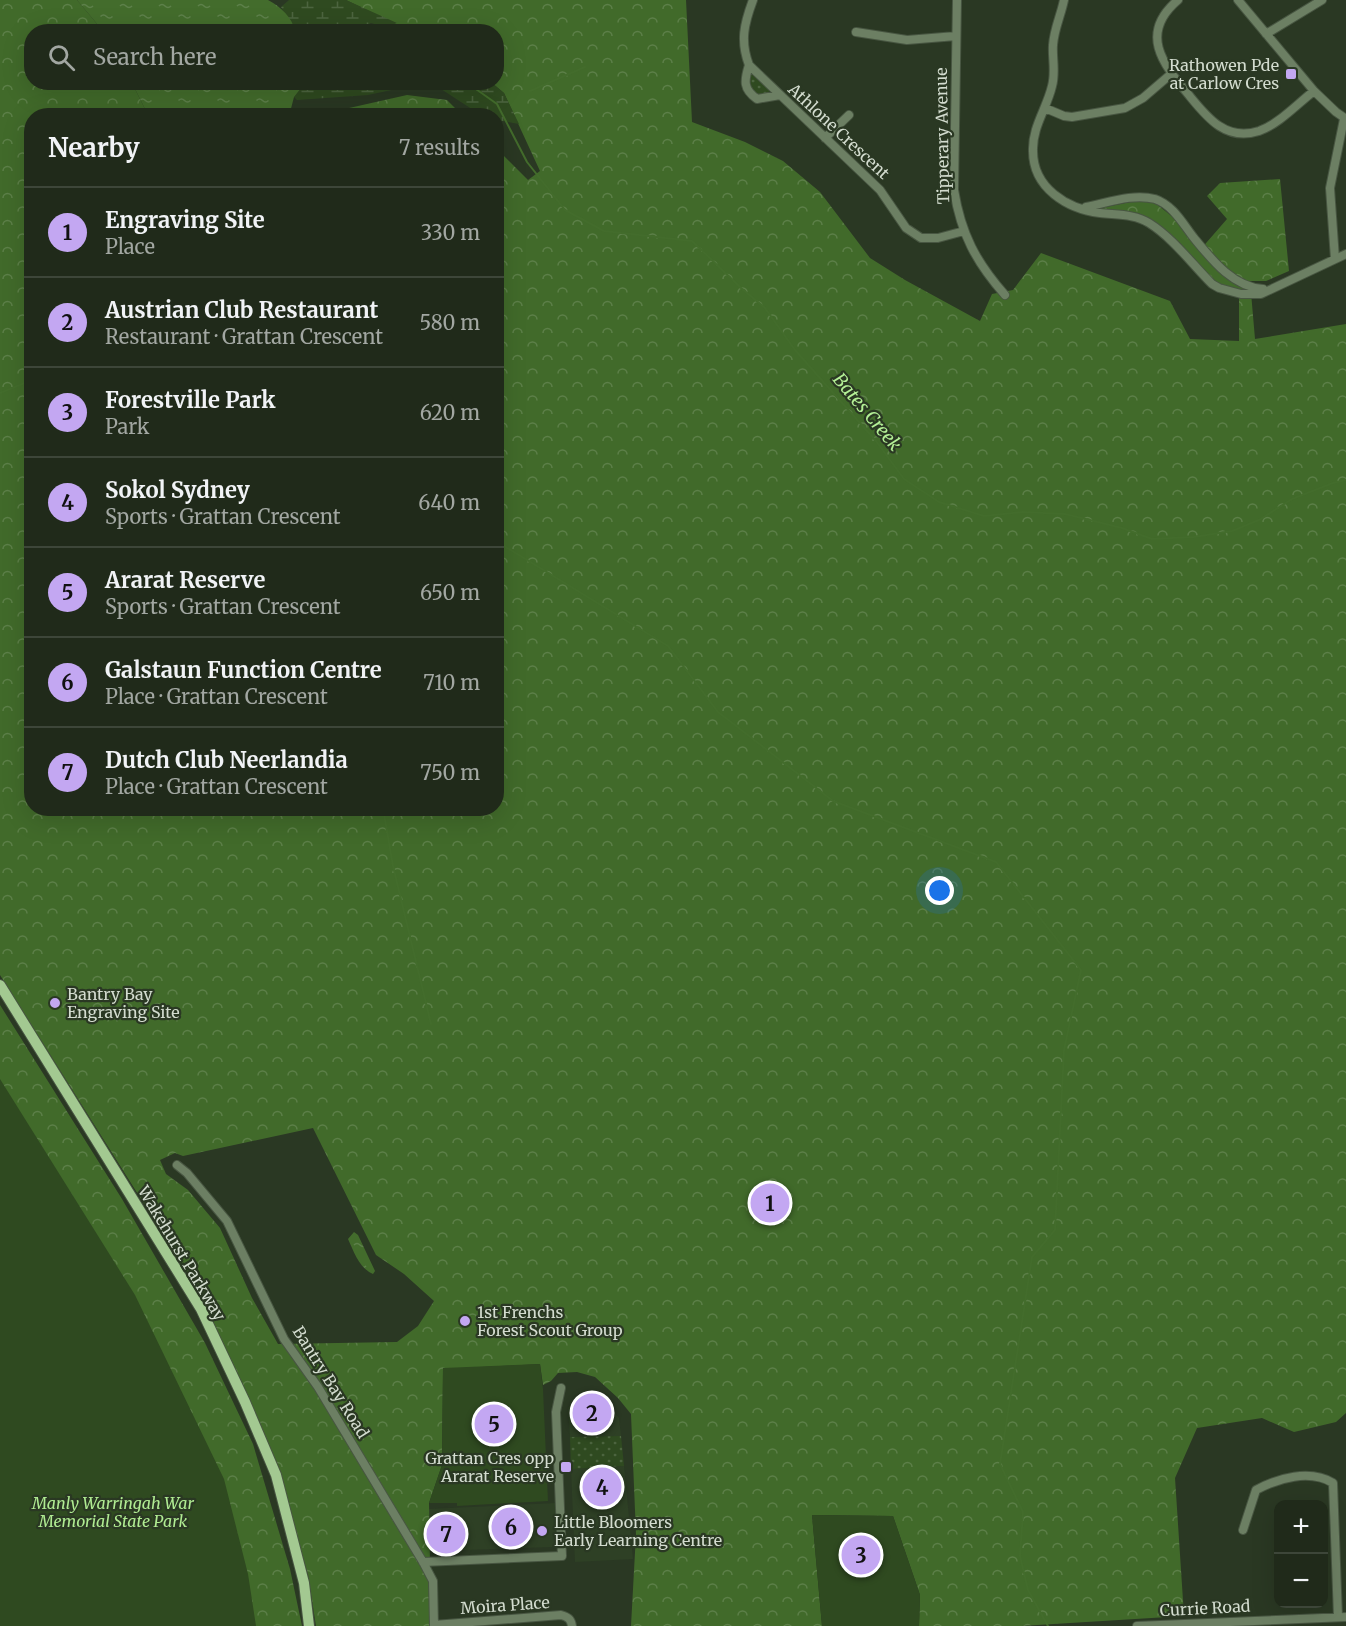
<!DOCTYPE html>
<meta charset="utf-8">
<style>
body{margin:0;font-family:Merriweather,serif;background:#283223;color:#f1f3f6}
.controls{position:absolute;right:18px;bottom:18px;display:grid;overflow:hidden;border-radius:12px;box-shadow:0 6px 24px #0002}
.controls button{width:54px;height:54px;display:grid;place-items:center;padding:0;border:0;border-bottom:2px solid #3d4639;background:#202a1a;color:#f1f3f6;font:30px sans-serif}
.you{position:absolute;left:940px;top:891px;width:21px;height:21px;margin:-15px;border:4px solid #fff;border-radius:50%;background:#1a73e8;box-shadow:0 0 0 9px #1a73e833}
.badge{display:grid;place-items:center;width:39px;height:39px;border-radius:50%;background:#c3a7f2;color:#111;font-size:20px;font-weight:700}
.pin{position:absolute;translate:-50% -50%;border:3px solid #fff;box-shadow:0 2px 6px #0006}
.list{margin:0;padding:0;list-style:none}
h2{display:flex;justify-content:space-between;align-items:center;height:78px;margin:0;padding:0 24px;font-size:26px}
h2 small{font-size:20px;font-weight:400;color:#a2a7a2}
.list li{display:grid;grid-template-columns:39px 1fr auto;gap:18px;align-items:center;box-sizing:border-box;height:90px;padding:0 24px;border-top:2px solid #3d4639}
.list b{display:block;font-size:22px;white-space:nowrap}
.list p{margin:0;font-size:20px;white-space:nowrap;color:#a2a7a2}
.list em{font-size:20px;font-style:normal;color:#a2a7a2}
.icon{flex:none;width:33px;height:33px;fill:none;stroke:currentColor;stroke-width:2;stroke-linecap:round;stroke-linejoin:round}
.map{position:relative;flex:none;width:1346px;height:1626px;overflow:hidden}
.search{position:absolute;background:#202a1a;box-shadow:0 6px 24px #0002;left:24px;top:24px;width:480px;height:66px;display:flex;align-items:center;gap:15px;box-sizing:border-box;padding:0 21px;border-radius:24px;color:#a2a7a2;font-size:22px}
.panel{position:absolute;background:#202a1a;box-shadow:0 6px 24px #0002;left:24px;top:108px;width:480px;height:708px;border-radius:24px}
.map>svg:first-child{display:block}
.built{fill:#2e4025}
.grass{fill:url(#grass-dots)}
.forest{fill:url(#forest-crowns);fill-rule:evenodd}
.wetland{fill:url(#wetland-marsh)}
.park{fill:#2f4a20}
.water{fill:url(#water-ripples)}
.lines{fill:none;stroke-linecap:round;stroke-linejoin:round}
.stream{stroke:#436c2c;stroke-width:2}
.minor-casing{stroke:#485642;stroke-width:10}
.major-casing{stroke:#485642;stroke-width:12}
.minor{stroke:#6c7f63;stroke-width:8}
.major{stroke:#a3c991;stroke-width:10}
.poi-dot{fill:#c3a7f2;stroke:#2a3823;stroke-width:2}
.labels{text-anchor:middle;stroke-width:4.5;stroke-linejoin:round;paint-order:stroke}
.poi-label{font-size:16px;fill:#d3dccf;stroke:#2a3823;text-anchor:start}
.street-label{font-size:16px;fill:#d3dccf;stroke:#2a3823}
.park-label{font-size:16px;font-style:italic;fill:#b0ec92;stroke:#2a3823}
.water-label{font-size:18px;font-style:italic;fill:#b4f096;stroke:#2a3823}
</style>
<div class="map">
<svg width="1346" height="1626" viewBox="0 0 1346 1626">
<defs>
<pattern id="grass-dots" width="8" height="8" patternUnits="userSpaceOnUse" patternTransform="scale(1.5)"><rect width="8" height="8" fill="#2f4a20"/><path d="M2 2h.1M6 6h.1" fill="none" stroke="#4c643f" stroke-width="1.8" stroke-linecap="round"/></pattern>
<pattern id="forest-crowns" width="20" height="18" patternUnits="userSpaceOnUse" patternTransform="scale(1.5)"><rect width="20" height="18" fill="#416a2a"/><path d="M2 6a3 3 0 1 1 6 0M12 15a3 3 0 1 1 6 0" fill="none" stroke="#5c7f48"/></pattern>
<pattern id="wetland-marsh" width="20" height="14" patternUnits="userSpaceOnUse" patternTransform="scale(1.5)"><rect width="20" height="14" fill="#2f4a20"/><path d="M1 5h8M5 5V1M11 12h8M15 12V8" fill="none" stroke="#4c643f"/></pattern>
<pattern id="water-ripples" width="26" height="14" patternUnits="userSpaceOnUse" patternTransform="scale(1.5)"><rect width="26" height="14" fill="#436c2c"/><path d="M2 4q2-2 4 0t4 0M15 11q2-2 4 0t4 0" fill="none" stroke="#5d804a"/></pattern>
</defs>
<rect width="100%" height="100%" fill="#2a3823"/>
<path class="built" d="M 606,1402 L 619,1418 L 621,1436 L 570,1437 L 568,1408 L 572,1403 Z
M 624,1466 L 633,1559 L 575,1562 L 571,1469 Z
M 556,1503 L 557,1541 L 552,1547 L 432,1551 L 406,1510 Z"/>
<path class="grass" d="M 749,72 L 769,90 L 769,94 L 761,96 L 752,94 L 747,79 Z
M 621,1436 L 624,1466 L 571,1469 L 570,1437 Z"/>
<path class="forest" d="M 0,0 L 77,0 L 103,31 L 32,32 L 32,82 L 132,83 L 148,115 L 32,116 L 32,808 L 496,808 L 497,149 L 528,180 L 540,171 L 504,93 L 492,83 L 496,82 L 496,32 L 410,31 L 346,0 L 686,0 L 692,122 L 745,142 L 783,161 L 820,192 L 870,258 L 905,280 L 980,321 L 992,294 L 1013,290 L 1041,253 L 1170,301 L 1190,339 L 1239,341 L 1239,291 L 1220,285 L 1214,281 L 1152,220 L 1138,213 L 1101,210 L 1101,208 L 1140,200 L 1154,202 L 1174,218 L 1200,250 L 1227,219 L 1207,196 L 1220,183 L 1280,179 L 1289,271 L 1266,281 L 1250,281 L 1255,339 L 1346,324 L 1346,1413 L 1336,1422 L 1294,1432 L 1262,1418 L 1197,1428 L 1175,1478 L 1184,1616 L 1021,1626 L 919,1626 L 920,1595 L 893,1516 L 812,1515 L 822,1626 L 631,1626 L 636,1534 L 631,1414 L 618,1398 L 595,1377 L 577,1372 L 558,1373 L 551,1381 L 543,1385 L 540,1364 L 443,1369 L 442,1465 L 429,1503 L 431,1626 L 316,1626 L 308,1575 L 278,1470 L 245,1389 L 197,1288 L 0,975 ZM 313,1128 L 376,1255 L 404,1274 L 434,1301 L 418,1326 L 397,1342 L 278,1344 L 252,1298 L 220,1228 L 188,1190 L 166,1174 L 160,1160 L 175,1153 L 183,1156 Z
M 407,95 L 447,100 L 462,115 L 318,115 Z
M 0,1005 L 122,1199 L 205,1343 L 253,1444 L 290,1569 L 302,1626 L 0,1626 Z"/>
<path class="wetland" d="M 289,0 L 346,0 L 397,23 L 385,27 L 371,23 L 356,31 L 299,31 L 291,25 L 281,7 Z
M 305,83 L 492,83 L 504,93 L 519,124 L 497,120 L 496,116 L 481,115 L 441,89 L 415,85 L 368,95 L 297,100 L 294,97 Z"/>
<path class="park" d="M 0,1079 L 135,1295 L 224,1479 L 248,1574 L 256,1626 L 0,1626 Z
M 540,1364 L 543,1389 L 548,1501 L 457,1506 L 457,1503 L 429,1503 L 442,1465 L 443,1368 Z
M 812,1515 L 893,1516 L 920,1595 L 919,1626 L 822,1626 Z"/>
<path class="water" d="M 77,0 L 268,0 C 281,7 292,17 295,31 L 103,31 Z
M 132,83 L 305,83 L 294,97 L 289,116 L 148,115 Z
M 354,1232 L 358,1235 L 375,1271 L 373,1274 C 359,1268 354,1252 348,1239 Z"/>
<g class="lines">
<path class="stream" d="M 391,30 L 394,32
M 466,82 L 497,104 L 527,162 L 565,210 L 604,231 L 692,241 L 741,288 L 765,308 L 795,350 L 876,441 L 904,479 L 939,502 L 984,516 L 1022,512 L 1065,514 L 1122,528 L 1152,539 L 1194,537 L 1232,531 L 1259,520 L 1292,499 L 1333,483 L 1346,480
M 530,91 L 585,67
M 0,393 L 32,380
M 496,541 L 668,646 L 718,712 L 833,801 L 996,862 L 1081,970 L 1064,1050 L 1055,1230 L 1032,1257 L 1000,1464 L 1023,1512 L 1020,1556 L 1028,1590 L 1048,1626
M 383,808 L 393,866 L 431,1024"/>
<g class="minor-casing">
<path id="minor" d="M 753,0 C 744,24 740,41 749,65 L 880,190 L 906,228 L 921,238 L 938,238 L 964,231
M 957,0 L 954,190 C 961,234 976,262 1005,295
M 1064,0 C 1061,15 1054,29 1053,45 C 1052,58 1056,72 1052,86 C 1047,108 1032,127 1033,151 C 1033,188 1067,209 1100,213 C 1117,215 1135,214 1149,223 C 1173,238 1192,264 1212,284 L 1219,288 L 1241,294 L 1261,294 L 1346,254
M 1178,0 C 1139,33 1162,63 1188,94 C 1206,116 1225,142 1259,131 C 1279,124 1297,104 1314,91
M 1238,0 L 1314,91 L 1336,112 L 1346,119
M 856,32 L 907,40 L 956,36
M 1266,34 L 1322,0
M 749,65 C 744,81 743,89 757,99 L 780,95
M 1045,108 L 1064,116 L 1072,117 L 1125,108 L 1143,98 L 1171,74
M 825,138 L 849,115
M 1086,207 C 1107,203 1133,193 1155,199 C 1173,205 1183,224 1194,238 C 1212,260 1233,287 1263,289
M 1335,259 L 1330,188 L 1344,119
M 177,1165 L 187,1173 L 227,1221 L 284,1339 L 318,1387 L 423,1562 L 433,1581 L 434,1626
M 1243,1530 L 1256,1490 C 1278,1478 1310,1469 1333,1483 L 1338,1617
M 423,1562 L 562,1556 L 556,1412 L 561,1388
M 434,1625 L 561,1615 C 568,1617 571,1619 572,1626
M 1137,1626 L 1346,1617"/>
</g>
<g class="major-casing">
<path id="major" d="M 0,985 L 201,1309 L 245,1402 L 276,1475 L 304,1583 L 309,1626"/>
</g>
<use href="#minor" class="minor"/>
<use href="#major" class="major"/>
</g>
<g class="poi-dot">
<rect x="1285" y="68" width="12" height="12" rx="3"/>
<circle cx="55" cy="1003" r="6"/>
<circle cx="465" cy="1321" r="6"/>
<rect x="560" y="1461" width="12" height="12" rx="3"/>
<circle cx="542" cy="1531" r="6"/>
</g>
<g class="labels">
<g class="poi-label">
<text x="1279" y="71" text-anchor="end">Rathowen Pde<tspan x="1279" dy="18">at Carlow Cres</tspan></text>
<text x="67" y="1000">Bantry Bay<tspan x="67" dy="18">Engraving Site</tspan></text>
<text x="477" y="1318">1st Frenchs<tspan x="477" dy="18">Forest Scout Group</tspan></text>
<text x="554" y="1464" text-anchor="end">Grattan Cres opp<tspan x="554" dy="18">Ararat Reserve</tspan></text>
<text x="554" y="1528">Little Bloomers<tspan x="554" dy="18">Early Learning Centre</tspan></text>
</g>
<g class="street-label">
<text transform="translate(839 131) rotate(43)" y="6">Athlone Crescent</text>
<text transform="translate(942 136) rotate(-91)" y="6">Tipperary Avenue</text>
<text transform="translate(182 1253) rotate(59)" y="6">Wakehurst Parkway</text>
<text transform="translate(331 1382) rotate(58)" y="6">Bantry Bay Road</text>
<text transform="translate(505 1605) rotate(-4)" y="6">Moira Place</text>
<text transform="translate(1205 1608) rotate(-3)" y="6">Currie Road</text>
</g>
<g class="park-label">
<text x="113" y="1509">Manly Warringah War<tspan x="113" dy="18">Memorial State Park</tspan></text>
</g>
<g class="water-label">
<text transform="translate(867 412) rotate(50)" y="6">Bates Creek</text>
</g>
</g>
</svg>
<div class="controls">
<button>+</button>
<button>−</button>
</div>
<div class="you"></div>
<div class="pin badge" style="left:770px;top:1203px">1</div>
<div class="pin badge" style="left:592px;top:1413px">2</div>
<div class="pin badge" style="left:861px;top:1555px">3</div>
<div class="pin badge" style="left:602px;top:1487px">4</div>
<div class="pin badge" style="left:494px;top:1424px">5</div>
<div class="pin badge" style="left:511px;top:1527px">6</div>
<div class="pin badge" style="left:446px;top:1534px">7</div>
<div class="search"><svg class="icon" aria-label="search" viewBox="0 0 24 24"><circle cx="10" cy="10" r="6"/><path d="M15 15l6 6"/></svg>Search here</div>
<section class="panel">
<h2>Nearby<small>7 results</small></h2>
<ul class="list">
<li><span class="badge">1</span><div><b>Engraving Site</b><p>Place</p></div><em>330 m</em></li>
<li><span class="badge">2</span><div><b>Austrian Club Restaurant</b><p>Restaurant · Grattan Crescent</p></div><em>580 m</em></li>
<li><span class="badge">3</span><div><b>Forestville Park</b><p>Park</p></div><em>620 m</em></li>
<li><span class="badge">4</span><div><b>Sokol Sydney</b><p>Sports · Grattan Crescent</p></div><em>640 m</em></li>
<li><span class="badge">5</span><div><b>Ararat Reserve</b><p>Sports · Grattan Crescent</p></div><em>650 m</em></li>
<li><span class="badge">6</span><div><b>Galstaun Function Centre</b><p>Place · Grattan Crescent</p></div><em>710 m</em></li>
<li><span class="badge">7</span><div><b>Dutch Club Neerlandia</b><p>Place · Grattan Crescent</p></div><em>750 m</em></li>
</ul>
</section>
</div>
